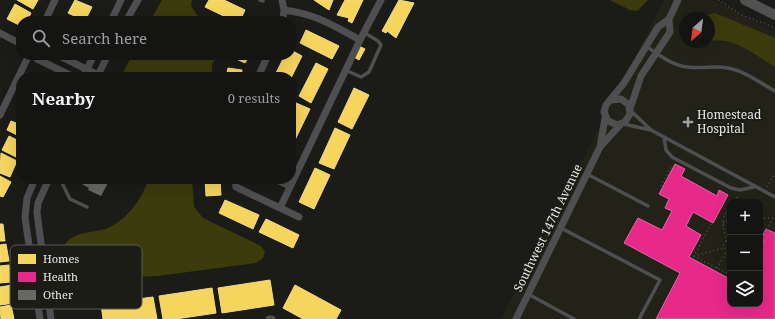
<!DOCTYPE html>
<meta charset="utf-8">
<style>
body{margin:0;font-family:"Noto Serif",serif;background:#1d1d1b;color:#f1f3f6}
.controls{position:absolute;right:12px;bottom:12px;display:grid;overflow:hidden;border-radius:8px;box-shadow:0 4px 16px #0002}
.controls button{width:36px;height:36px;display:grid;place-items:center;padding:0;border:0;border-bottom:1px solid #333332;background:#141412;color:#f1f3f6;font:20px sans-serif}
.compass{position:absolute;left:679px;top:12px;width:36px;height:36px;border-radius:50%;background:#141412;box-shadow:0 4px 16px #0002;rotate:208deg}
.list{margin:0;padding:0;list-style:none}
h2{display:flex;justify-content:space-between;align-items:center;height:52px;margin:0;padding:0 16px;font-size:17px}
h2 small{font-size:13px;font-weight:400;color:#9d9e9f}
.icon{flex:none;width:22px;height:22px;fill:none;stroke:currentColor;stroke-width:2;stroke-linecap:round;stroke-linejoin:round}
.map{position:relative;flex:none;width:775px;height:319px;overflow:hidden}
.search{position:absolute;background:#141412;box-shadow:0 4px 16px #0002;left:16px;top:16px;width:280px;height:44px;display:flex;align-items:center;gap:10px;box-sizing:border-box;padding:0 14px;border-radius:16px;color:#9d9e9f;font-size:15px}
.panel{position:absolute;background:#141412;box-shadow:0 4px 16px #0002;left:16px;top:72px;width:280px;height:112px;border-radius:16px}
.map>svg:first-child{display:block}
.built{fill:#222218;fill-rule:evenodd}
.water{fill:#3c3b0e}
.homes{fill:#f6d55c;stroke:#f2db85}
.health{fill:#e7298a;stroke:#e863a6}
.building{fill:#676865}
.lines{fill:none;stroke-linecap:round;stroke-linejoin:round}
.path{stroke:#515251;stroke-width:1.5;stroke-dasharray:1 3;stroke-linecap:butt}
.lane{stroke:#4e4f50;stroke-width:3.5}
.street{stroke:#4e4f50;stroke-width:7}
.secondary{stroke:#515151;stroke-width:10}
.poi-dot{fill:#a1a19e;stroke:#1c1c17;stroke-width:1.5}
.labels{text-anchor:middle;stroke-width:4;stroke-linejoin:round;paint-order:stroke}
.poi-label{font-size:12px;fill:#e9e9e6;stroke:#1c1c17;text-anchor:start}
.street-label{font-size:12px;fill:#e9e9e6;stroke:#1c1c17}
.key{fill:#1c1c17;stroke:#5a5a55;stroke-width:1}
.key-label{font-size:11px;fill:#e9e9e6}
</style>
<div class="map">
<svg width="775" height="319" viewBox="0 0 775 319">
<rect width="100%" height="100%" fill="#1b1b18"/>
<path class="built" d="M 664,0 L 713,0 L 775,32 L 775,319 L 501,319 ZM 685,18 L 709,18 L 709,42 L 685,42 ZM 730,202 L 760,202 L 760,304 L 730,304 Z"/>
<path class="water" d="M 162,0 L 192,0 L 191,6 L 197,15 L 208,21 L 150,21 Z
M 610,0 L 648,0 L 637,11 L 630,10 Z
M 715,13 L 775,38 L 775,67 C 754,55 735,36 709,41 L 709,18 L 705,18 L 707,15 Z
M 132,55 L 217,55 L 212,65 L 212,77 L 121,77 Z
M 148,179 L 192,179 L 194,207 L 203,218 L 261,246 L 265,252 L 263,258 L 256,263 L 158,276 L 89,279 L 81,284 L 74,283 L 69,277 L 64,247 C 70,230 96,234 110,227 C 128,218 143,198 148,179 Z"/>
<path class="homes" d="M 17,0 L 38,0 L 33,9 Z
M 75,0 L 92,7 L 85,21 L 68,13 Z
M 209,0 L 224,0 L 245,10 L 240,21 L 234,21 L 205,7 Z
M 314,0 L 333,0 L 329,10 Z
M 345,0 L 363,0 L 352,23 L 348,21 L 349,18 L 337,15 Z
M 399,0 L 414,3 L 396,38 L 387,31 L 386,33 L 382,31 Z
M 15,4 L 31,13 L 27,21 L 21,21 L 21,26 L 7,19 Z
M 306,30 L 339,46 L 332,59 L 300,43 Z
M 359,46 L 365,49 L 359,60 L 354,57 Z
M 291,50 L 302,56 L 291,78 L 291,77 L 274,77 L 285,55 L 291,55 Z
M 233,55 L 249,55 L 245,63 L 232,57 Z
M 316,63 L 328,69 L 311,103 L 299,96 Z
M 228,68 L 242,70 L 241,77 L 226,77 Z
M 354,88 L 369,95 L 352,129 L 338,122 Z
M 296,103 L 310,109 L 294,142 L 291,140 L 291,114 Z
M 20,116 L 21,117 L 21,137 L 7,130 L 11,121 L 16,123 Z
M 335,128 L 350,135 L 334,169 L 319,163 Z
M 9,136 L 21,142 L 21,153 L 18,158 L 2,150 Z
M 1,153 L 17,161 L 10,177 L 0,173 Z
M 315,168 L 330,175 L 314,209 L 299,202 Z
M 0,176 L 11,182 L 3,197 L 0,196 Z
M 205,179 L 220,179 L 221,195 L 206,196 Z
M 225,200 L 259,215 L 253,229 L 219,213 Z
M 266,219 L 299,235 L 293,248 L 259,232 Z
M 0,224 L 3,224 L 5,241 L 0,241 Z
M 6,244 L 9,261 L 0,262 L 0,245 Z
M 9,265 L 11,282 L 0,283 L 0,266 Z
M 270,280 L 274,305 L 222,313 L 218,288 Z
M 12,285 L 14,303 L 0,305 L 0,287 Z
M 295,285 L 341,310 L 336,319 L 303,319 L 283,308 Z
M 212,288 L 216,313 L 176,319 L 163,319 L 159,296 Z
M 153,297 L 157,319 L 103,319 L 101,304 Z
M 11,305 L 14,319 L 1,319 L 0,307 Z"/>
<path class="health" d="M 675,164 L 685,169 L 681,176 L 717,196 L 719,190 L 728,195 L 713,223 L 693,212 L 686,226 L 701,235 L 689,257 L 730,279 L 730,304 L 760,304 L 760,249 L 764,241 L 761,239 L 766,229 L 775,233 L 775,319 L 656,319 L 680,273 L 624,243 L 638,218 L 662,230 L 672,211 L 665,208 L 669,199 L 659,194 Z"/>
<path class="building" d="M 82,179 L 100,179 L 108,183 L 101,196 L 88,190 L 89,188 L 80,183 Z"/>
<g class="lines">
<path class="path" d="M 718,0 L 744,16 L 775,28
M 661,186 L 672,166
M 767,187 L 775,173
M 737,197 L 738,202
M 750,200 L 753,202
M 738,202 L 745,199
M 760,210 L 762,216 L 760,227
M 760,218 L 775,218
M 723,223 L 730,219
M 711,224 L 694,256 L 730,275
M 723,226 L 730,225
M 727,241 C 723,228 720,218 730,207
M 730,241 L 726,241 L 723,246 L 726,250 L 730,251
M 760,244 L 773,218
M 694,256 L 724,248
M 717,268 L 727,251"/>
<path class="lane" d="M 260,0 L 263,1
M 647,47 C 659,55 673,66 688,67 C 702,69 714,65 728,68 C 745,71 760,83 775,91
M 345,70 L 361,77 L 369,72 L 381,45 L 378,41 L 365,33
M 630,110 L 651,130
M 623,124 L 651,130 L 775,197
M 664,137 L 666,150 L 672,157 L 731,188 L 740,190 L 754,187
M 587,174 L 648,206
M 48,181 L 60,179 L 70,199 L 87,207
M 561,228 L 660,280 L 639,319
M 528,294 L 574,319"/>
<path class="street" d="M 282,0 L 284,10 L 283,21
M 284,10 C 316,14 332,25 360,40
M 45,21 L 55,0
M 111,21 L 121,0
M 126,21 L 138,0
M 0,33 L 21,44
M 35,55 L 37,59 L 74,77
M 58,55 L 98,75
M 83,77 L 94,55
M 97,77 L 108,55
M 258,77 L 268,55
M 611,100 L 621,99 L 629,105 L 630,114 L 625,122 L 617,125 L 608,121 L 604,112 L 606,105 L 624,83 L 658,27 L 669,19 L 678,0
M 630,109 L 641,76 L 670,32 L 669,19
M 0,115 L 29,55
M 600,147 L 621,124
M 35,179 L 27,198 L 25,218 L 40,319
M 49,179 L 38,203 L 37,213 L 51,319
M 235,179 L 236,187 L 299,217
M 275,179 L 290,186
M 280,208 L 360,40 L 381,0
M 269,319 L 272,319
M 516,319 L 600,147 L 605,118"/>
<path class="secondary" d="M 745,0 L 775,15"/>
</g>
<path class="poi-dot" d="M686 116h4v4h4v4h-4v4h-4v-4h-4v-4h4z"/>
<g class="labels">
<g class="poi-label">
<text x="697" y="119">Homestead<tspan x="697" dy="14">Hospital</tspan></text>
</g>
<g class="street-label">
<text transform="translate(548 228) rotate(-64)" y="4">Southwest 147th Avenue</text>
</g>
</g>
<rect x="10" y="245" width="132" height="64" rx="6" class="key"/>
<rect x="18" y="254" width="18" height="10" fill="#f6d55c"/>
<rect x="18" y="272" width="18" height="10" fill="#e7298a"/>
<rect x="18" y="290" width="18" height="10" fill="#676865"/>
<g class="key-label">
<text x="43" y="263">Homes</text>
<text x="43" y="281">Health</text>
<text x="43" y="299">Other</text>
</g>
</svg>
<div class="controls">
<button>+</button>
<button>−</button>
<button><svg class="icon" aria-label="layers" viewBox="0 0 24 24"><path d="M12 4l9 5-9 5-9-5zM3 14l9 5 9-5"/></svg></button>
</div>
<svg class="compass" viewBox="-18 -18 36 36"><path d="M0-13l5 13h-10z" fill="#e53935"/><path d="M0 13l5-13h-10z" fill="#9d9e9f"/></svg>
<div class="search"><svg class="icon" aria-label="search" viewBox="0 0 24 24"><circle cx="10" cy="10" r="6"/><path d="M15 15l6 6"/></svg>Search here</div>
<section class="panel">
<h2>Nearby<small>0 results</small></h2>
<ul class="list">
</ul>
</section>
</div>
